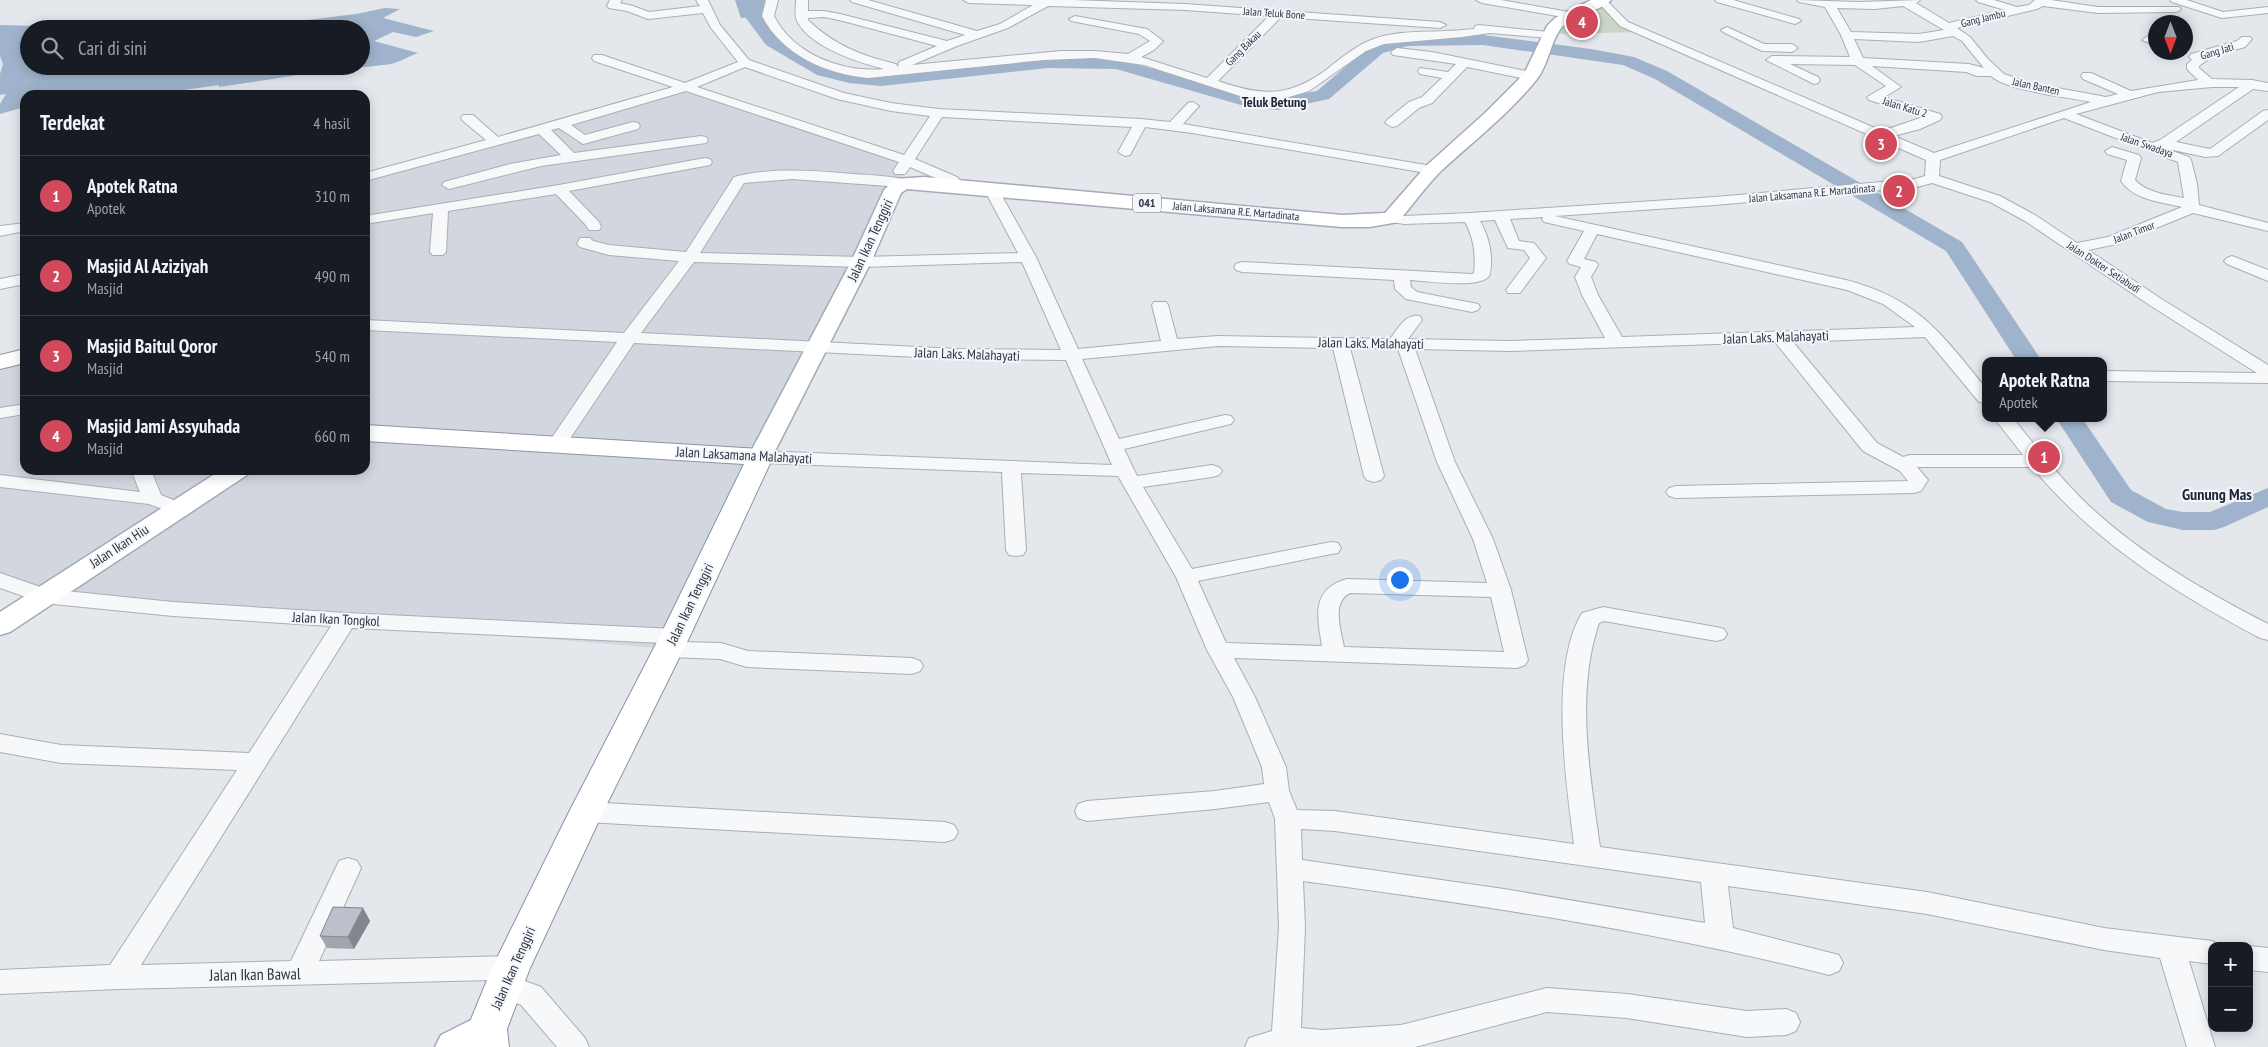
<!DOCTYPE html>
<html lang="id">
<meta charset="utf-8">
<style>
body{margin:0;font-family:"PT Sans Narrow",sans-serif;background:#20242c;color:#f1f3f6}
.controls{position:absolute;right:15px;bottom:15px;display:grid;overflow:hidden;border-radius:10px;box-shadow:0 2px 12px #0003}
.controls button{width:45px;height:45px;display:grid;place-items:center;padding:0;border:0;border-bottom:1px solid #363941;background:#171b24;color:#f1f3f6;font:25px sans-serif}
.compass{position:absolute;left:2148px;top:15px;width:45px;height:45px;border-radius:50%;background:#171b24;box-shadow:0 2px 12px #0003;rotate:180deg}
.you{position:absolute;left:1399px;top:579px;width:18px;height:18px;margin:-12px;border:4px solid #fff;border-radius:50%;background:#1a73e8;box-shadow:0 0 0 8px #1a73e833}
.badge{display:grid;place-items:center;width:32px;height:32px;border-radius:50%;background:#d1495b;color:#fff;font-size:16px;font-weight:700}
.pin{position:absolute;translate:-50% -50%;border:2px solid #fff;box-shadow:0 1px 5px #0006}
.popup{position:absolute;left:1982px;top:357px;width:125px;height:65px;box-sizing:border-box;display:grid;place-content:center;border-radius:10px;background:#171b24;filter:drop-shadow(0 1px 4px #0005);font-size:16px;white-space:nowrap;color:#9ea1a6}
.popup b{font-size:19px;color:#f1f3f6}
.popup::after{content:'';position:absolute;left:50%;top:100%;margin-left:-10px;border:10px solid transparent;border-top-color:#171b24}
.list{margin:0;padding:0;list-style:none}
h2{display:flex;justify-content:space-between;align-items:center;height:65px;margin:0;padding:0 20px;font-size:21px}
h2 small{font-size:16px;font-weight:400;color:#9ea1a6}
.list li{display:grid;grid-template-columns:32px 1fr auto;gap:15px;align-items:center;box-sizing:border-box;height:80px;padding:0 20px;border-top:1px solid #363941}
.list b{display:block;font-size:19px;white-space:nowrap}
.list p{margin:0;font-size:16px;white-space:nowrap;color:#9ea1a6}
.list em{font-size:16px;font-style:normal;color:#9ea1a6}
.icon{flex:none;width:28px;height:28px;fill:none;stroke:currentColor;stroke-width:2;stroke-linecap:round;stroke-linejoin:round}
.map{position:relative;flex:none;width:2268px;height:1047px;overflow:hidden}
.search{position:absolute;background:#171b24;box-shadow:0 2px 12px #0003;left:20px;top:20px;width:350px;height:55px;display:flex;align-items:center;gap:12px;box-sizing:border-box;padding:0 18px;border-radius:28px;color:#9ea1a6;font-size:19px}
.panel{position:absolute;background:#171b24;box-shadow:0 2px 12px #0003;left:20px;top:90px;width:350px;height:385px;border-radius:15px}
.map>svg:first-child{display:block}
.built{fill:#d2d6de}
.green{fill:#c9d6c5}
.water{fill:#9fb4cc}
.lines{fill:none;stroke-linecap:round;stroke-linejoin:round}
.river{fill:#9fb4cc;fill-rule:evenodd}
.minor-casing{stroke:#a9aeb7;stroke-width:2}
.major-casing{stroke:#a3abb8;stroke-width:3}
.highway-casing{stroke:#8b94a3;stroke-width:2}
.minor{fill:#f7f8fa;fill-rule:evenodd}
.major{fill:#fff;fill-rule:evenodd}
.highway{fill:#fff;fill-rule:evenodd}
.wall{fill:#a1a5ae}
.shaded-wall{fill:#83868d}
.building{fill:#bbc0ca;stroke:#83868d}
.labels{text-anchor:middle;stroke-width:4;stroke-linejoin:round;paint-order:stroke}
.far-street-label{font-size:11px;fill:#2b3445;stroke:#f4f6f9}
.shield{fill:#f4f6f9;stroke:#676e7b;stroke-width:1}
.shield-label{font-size:12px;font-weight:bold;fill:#2b3445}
.far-quarter-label{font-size:14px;font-weight:bold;fill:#1d2536;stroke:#f4f6f9}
.street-label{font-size:14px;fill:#2b3445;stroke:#f4f6f9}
.quarter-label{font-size:16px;font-weight:bold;fill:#1d2536;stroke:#f4f6f9}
.near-street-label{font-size:16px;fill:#2b3445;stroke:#f4f6f9}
</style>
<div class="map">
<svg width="2268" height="1047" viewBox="0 0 2268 1047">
<rect width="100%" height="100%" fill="#e4e7ec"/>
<path class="built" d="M 686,87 L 906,160 L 902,183 L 669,649 L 49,597 L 0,580 L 0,362 L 25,356 L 25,470 L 365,470 L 365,177 Z"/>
<path class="green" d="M 1601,2 L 1640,32 L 1555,34 L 1562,22 Z"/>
<path class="water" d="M 735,0 L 771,0 L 765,16 L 741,18 Z
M 385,8 L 400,9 L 383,18 L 434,31 L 416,37 L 393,32 L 374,41 L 418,53 C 409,56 400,62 391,64 C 386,65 347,69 344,68 L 219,87 L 219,85 L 148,95 L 25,95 L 25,107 L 0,114 L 0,104 L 6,94 L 0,95 L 0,74 L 3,64 L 0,56 L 0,25 L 43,26 L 51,29 L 29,29 L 29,66 L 361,66 L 361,29 L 281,29 L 299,21 L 356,14 Z"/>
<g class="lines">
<path class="river" d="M 753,12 L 759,14 L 778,37 L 829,67 L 850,73 L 881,76 L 1048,58 L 1117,59 L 1255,97 L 1278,98 L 1317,91 L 1371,45 L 1408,36 L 1483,35 L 1591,49 L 1634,57 L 1667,71 L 1962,242 L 2042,361 L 2017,361 L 1946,251 L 1655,79 L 1623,65 L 1483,45 L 1408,46 L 1383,53 L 1329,99 L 1278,110 L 1248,107 L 1116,69 L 1048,68 L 881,86 L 849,83 L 817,75 L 766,45 L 745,17 L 747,14 Z
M 2056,418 L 2082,418 L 2131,490 L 2166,509 L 2183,512 L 2210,512 L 2268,488 L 2268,507 L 2224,527 L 2214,530 L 2183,530 L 2148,522 L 2111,502 Z"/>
<g class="minor-casing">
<path id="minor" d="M 610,0 L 622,0 L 620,3 L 633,6 L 649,12 L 700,6 L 696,0 L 708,0 L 720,25 L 749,60 L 844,93 L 891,103 L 938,109 L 1141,119 L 1170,122 L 1188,103 L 1193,102 L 1199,106 L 1183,124 L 1432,166 L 1439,170 L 1432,174 L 1192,133 L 1145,127 L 1130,155 L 1125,156 L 1118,152 L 1132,127 L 942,117 L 915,159 L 957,177 L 965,186 L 958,190 L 953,189 L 947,183 L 910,167 L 905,174 L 895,174 L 893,171 L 899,162 L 686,91 L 571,125 L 585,135 L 633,122 L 638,123 L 640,126 L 638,129 L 583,144 L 559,128 L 551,130 L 574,153 L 701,136 L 706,137 L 708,140 L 706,143 L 541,166 L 449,189 L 442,185 L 444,182 L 510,164 L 561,155 L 539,134 L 365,181 L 365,173 L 486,140 L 463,121 L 461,118 L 463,115 L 473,115 L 498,137 L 673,87 L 594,61 L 592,58 L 594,55 L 602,55 L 685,83 L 738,62 L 711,28 L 703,13 L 648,19 L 627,11 L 609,8 L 607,6 ZM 745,67 L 837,99 L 891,111 L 930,116 L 904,155 L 697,87 Z
M 766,0 L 778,0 L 774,16 C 793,54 842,73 884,69 C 857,62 813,48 798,23 C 794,17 796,7 796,0 L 808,0 L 808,11 L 824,11 L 840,14 L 947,41 L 965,35 L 852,2 L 850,0 L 868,0 L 977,31 L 1000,24 L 1033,5 L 969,3 L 963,0 L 1072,0 L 1185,4 L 1440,22 L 1446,25 L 1440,28 L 1281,17 L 1218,81 C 1262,96 1287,98 1326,70 C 1340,59 1354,47 1371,40 C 1398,29 1433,33 1462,30 L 1474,29 L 1475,26 L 1479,25 L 1549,32 L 1555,35 L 1549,38 L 1490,33 L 1462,37 L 1384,44 L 1366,51 L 1309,91 L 1279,100 L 1240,96 L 1144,65 L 1095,58 L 1044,60 L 868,78 C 826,74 782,55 762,16 ZM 1048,6 L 1185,10 L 1269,16 L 1207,78 L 1141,57 L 1154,50 L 1163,41 L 1147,29 L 1075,16 L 1069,19 L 1071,21 L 1139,34 L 1150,41 L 1128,54 L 1095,51 L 1061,51 L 912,65 L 957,46 L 1008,28 ZM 824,17 L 839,20 L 937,46 L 899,62 L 898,67 L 896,64 C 862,56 834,45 808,20 L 808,18 Z
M 1476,0 L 1501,0 L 1569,12 L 1575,15 L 1569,18 L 1482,3 Z
M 1596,0 L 1606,0 L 1628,22 L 1882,131 L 1923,117 L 1869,100 L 1867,97 L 1886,86 L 1855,65 L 1790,64 L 1818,77 L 1820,80 L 1818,83 L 1814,84 L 1766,60 L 1772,56 L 1850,57 L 1841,35 L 1825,7 L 1799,2 L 1797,0 L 1858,2 L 1920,0 L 1916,3 L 1949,23 L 2005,10 L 1978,2 L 1976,0 L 1994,0 L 2017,7 L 2029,5 L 2035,0 L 2051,0 L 2098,7 L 2179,7 L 2181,9 L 2179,11 L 2175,12 L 2098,13 L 2043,6 L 2037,9 L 1957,28 L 1970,37 L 1988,59 L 2004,74 L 2030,83 L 2106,97 L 2118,94 L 2083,79 L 2081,76 L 2083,73 L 2091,73 L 2131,91 L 2198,80 L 2187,69 L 2187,64 L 2192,60 L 2189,57 L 2191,54 L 2237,41 L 2242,37 L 2250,37 L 2252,39 L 2245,47 L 2206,58 L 2207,60 L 2199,66 L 2199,68 L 2212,79 L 2252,80 L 2268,83 L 2268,91 L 2253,89 L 2176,142 L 2210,149 L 2263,111 L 2268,110 L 2268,120 L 2218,156 L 2205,157 L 2164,148 L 2189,157 L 2191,160 L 2197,184 L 2199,205 L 2268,223 L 2268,231 L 2193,213 L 2117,244 L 2088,250 L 2163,300 L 2268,365 L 2268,383 L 2103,381 L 2103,371 L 2257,373 L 2151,306 L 2025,221 L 1990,202 L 1932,183 L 1917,187 L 1715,205 L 1555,216 L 1846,280 C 1918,299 1940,332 1985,387 L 1985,403 L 1979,402 L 1925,337 L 1793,342 L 1877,443 L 1903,457 L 1910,455 L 2023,455 L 1994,418 L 2013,418 C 2037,448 2059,477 2087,504 C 2140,554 2204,591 2268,624 L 2268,640 L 2260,638 C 2175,593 2094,542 2032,467 L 1917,467 L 1928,480 L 1921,491 L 1914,493 L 1676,498 L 1669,496 L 1666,492 L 1669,488 L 1676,486 L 1908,481 L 1900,471 L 1863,451 L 1775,342 L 1510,351 L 1415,349 L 1455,462 L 1493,539 L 1511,590 L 1528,660 L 1525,665 L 1517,668 L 1234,658 L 1255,697 L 1286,767 L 1289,791 L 1297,810 L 1335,811 L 1574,844 C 1566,782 1549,667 1582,613 L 1603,607 L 1716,627 L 1724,629 L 1727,634 L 1724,639 L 1716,641 L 1604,621 L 1599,623 C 1575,694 1590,774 1600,847 L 1927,892 L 2104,928 L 2212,941 L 2222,946 L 2212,946 L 2212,964 L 2189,961 L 2215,1047 L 2187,1047 L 2160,958 L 2104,950 L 1927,914 L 1728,886 L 1733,928 L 1839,955 L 1843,963 L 1839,971 L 1829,975 C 1656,931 1480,905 1303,881 L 1305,927 L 1301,1028 L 1322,1030 L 1401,1025 L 1547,988 L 1627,994 L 1747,1011 L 1786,1009 L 1796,1013 L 1800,1022 L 1796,1031 L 1786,1035 L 1747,1037 L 1627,1018 L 1547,1012 L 1415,1047 L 1245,1047 L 1249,1038 L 1272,1031 L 1279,927 L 1275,819 L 1269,802 L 1215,809 L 1087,821 L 1078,818 L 1075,811 L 1078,804 L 1087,801 L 1215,791 L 1264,784 L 1262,767 L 1233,697 L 1207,650 L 1176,577 L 1118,476 L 1021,473 L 1026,550 L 1023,555 L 1016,556 L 1009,555 L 1006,550 L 1002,472 L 760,463 L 753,461 L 751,457 L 753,453 L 760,451 L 1112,465 L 1066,360 L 958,359 L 634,343 L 563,449 L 556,451 L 549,449 L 547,445 L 617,342 L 365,330 L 365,320 L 624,333 L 679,261 L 609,255 L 580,247 L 577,244 L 580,238 L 590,238 L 593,241 L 609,245 L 686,252 L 734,177 C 772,167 814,171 853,174 C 871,175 890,176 907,180 L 909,183 L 902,187 L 792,179 L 744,183 L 700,253 L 861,257 L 1018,253 L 984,189 L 991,185 L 998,189 L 1036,257 L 1078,349 L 1161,341 L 1152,305 L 1154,302 L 1166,302 L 1168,305 L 1177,339 L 1218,336 L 1390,339 C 1398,329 1405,313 1420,316 L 1422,320 L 1408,339 L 1510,341 L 1605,338 L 1582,295 L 1575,277 L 1581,267 L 1570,264 L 1567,261 L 1584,231 L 1544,222 L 1542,219 L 1543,217 L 1510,219 L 1519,241 L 1534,243 L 1546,258 L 1520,293 L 1508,293 L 1506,290 L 1530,258 L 1524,250 L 1508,248 L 1495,220 L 1480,221 C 1487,233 1491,247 1491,261 C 1491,266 1491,272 1489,276 C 1481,289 1425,281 1410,280 L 1411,287 L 1417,292 L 1478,304 L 1480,307 L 1478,310 L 1472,312 L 1406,299 L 1395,289 L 1394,280 L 1242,272 L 1236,270 L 1234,267 L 1236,264 L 1242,262 L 1472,274 L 1474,273 C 1476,255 1474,238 1465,222 L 1404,224 L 1386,221 L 1384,218 L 1391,214 L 1404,216 L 1470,213 L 1715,197 L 1915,179 L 1925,176 L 1926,160 L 1620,26 ZM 1903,6 L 1944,30 L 1919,34 L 1851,32 L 1837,8 L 1875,9 ZM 1953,36 L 1962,41 L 1984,68 L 1969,64 L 1863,58 L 1854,39 L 1919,42 ZM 1872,66 L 1966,72 L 1977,76 L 1991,76 C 2007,91 2068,97 2091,102 L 1934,153 L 1894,136 L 1920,129 L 1940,120 L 1942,117 L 1940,114 L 1884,97 L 1901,87 ZM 2212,87 L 2239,87 L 2160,140 L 2152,143 L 2076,114 L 2158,92 ZM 2064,118 L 2178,162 L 2184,198 C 2168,195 2147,193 2135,180 L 2141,158 L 2139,155 L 2112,147 L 2105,151 L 2107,154 L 2127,160 L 2121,181 C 2134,200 2161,202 2182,207 L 2108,237 L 2077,243 L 2035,215 L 2000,196 L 1939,176 L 1940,160 ZM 1597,234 L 1847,290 L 1883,304 L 1915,327 L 1622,337 L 1598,295 L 1591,277 L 1598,265 L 1596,262 L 1584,259 ZM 694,262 L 861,267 L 1022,262 L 1061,350 L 958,349 L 641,333 ZM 1218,346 L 1333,348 L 1364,476 L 1367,480 L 1374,482 L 1381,480 L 1384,476 L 1350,348 L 1398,349 L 1437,462 L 1473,539 L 1487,583 L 1347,579 C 1311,589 1317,616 1322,646 L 1226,643 L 1198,581 L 1331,554 L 1338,553 L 1341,548 L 1338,543 L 1331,542 L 1192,569 L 1143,487 L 1212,477 L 1219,475 L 1222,471 L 1219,467 L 1212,465 L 1137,476 L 1124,449 L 1231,424 L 1234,420 L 1231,416 L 1225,415 L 1119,439 L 1082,359 ZM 1350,593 L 1491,597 L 1504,652 L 1344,647 C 1341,631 1331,602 1350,593 ZM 1301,829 L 1335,831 L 1701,882 L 1705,923 L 1504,889 L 1302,860 Z
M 1715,0 L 1733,0 L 1799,19 L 1801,21 L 1795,24 L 1717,2 Z
M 2170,0 L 2187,0 L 2223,12 L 2268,7 L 2268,13 L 2222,18 L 2172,2 Z
M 1727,27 L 1764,44 L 1792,44 L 1798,48 L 1792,52 L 1762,51 L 1723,32 L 1721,30 Z
M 2148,36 L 2156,39 L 2156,46 L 2142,40 Z
M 1397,48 L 1432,52 L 1531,72 L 1537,76 L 1531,80 L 1467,67 L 1432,103 L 1419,108 L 1397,126 L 1392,127 L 1385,123 L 1387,120 L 1409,102 L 1422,97 L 1442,78 L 1420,74 L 1418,71 L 1420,68 L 1448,72 L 1456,64 L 1393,55 L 1391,52 Z
M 705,158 L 710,159 L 712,162 L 710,165 L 569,191 L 599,222 L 601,227 L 599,230 L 589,230 L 585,224 L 556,194 L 448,211 L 446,252 L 443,255 L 433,255 L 430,252 L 433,213 L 365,224 L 365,216 L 559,185 Z
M 25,223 L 25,231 L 0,236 L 0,226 Z
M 2232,256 L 2268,270 L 2268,281 L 2227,264 L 2224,261 L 2227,258 Z
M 25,274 L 25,284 L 0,289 L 0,279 Z
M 25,404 L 25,414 L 0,418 L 0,408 Z
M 131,470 L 151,470 L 161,495 L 183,504 L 186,508 L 183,512 L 176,514 L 149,504 L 0,487 L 0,475 L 140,492 Z
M 0,573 L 46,589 L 173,602 L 346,613 L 675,629 L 683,631 L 686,636 L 680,642 L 721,643 L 748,651 L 912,658 L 920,661 L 923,666 L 920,671 L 912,674 L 747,667 L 720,659 L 669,657 L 661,654 L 658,649 L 664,643 L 352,628 L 141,965 L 291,961 L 339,861 L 348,858 L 357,861 L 361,868 L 319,961 L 511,956 L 521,960 L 525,968 L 521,976 L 517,978 L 541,987 L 585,1038 L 589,1047 L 557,1047 L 521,1005 L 494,993 L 490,985 L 492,980 L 118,989 L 0,994 L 0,970 L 110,965 L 237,770 L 61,763 L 0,752 L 0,734 L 61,745 L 249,753 L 331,626 L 173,616 L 43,603 L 0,588 Z
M 586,802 L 945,822 L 954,825 L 958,832 L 954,839 L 945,842 L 586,822 L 577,819 L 574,812 L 577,805 Z
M 2249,946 L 2268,948 L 2268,972 L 2249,970 Z"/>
</g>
<g class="major-casing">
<path id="major" d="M 1591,0 L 1611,0 C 1603,11 1569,14 1559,31 C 1550,45 1548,65 1537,79 C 1509,114 1472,142 1440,172 C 1425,187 1412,206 1398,222 L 1370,227 L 1342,227 L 907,189 L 901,193 L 871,262 L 772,457 L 769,462 L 760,464 L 751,462 L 748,457 L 851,262 L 884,190 L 895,179 L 924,177 L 1342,215 L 1385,213 L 1426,166 L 1485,113 L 1524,74 L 1547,26 L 1555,18 Z
M 221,470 L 251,470 L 247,475 L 10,632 L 0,635 L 0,612 Z
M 487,1012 L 500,1017 L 506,1029 L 500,1041 L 489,1047 L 435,1047 L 441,1035 Z"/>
</g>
<g class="highway-casing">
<path id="highway" d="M 25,349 L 25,363 L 0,369 L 0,355 Z
M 365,425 L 760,449 L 769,451 L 773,457 L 690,636 L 603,812 L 530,968 L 507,1029 L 509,1047 L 469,1047 L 467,1029 L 492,968 L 569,812 L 660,636 L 744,464 L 365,441 Z"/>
</g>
<use href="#minor" class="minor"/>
<use href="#major" class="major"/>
<use href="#highway" class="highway"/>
</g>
<path class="wall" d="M 363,908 L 370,921 L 354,949 L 327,948 L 320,936 Z"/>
<path class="shaded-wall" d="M 363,908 L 370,921 L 354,949 L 348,937 Z"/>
<path class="building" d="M 333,907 L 363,908 L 348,937 L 320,936 Z"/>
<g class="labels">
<g class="far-street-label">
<text transform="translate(1274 13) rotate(4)" y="4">Jalan Teluk Bone</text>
<text transform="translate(1983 18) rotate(-14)" y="4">Gang Jambu</text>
<text transform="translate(1243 48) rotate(-45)" y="4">Gang Bakau</text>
<text transform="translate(2217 51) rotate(-17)" y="4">Gang Jati</text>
<text transform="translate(2036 86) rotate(12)" y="4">Jalan Banten</text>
<text transform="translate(1905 107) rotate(17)" y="4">Jalan Katu 2</text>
<text transform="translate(2147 145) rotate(19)" y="4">Jalan Swadaya</text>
<text transform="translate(1812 193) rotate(-5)" y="4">Jalan Laksamana R.E. Martadinata</text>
<text transform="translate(1236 211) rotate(5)" y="4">Jalan Laksamana R.E. Martadinata</text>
<text transform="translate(2134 232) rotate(-21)" y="4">Jalan Timor</text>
<text transform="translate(2104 267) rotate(33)" y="4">Jalan Dokter Setiabudi</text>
</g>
<rect class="shield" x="1133" y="193.5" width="28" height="19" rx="4"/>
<g class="shield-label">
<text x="1147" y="207">041</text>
</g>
<g class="far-quarter-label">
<text x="1274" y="107">Teluk Betung</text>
</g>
<g class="street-label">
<text transform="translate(870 240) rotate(-65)" y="5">Jalan Ikan Tenggiri</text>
<text transform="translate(1776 337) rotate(-2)" y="5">Jalan Laks. Malahayati</text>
<text transform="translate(1371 343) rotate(1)" y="5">Jalan Laks. Malahayati</text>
<text transform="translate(967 354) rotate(2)" y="5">Jalan Laks. Malahayati</text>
<text transform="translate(744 455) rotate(3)" y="5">Jalan Laksamana Malahayati</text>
<text transform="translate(119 546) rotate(-33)" y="5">Jalan Ikan Hiu</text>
<text transform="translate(690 604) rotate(-64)" y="5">Jalan Ikan Tenggiri</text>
<text transform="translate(336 619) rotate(3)" y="5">Jalan Ikan Tongkol</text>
<text transform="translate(513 968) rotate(-66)" y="5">Jalan Ikan Tenggiri</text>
</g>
<g class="quarter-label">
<text x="2217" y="500">Gunung Mas</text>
</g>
<g class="near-street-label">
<text transform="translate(255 974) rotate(-1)" y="6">Jalan Ikan Bawal</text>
</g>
</g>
</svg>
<div class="controls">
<button>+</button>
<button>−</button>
</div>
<svg class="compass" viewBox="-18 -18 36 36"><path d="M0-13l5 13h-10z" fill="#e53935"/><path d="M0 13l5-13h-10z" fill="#9ea1a6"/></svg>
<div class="you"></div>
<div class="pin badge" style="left:2044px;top:457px">1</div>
<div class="popup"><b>Apotek Ratna</b>Apotek</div>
<div class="pin badge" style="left:1899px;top:191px">2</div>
<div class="pin badge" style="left:1881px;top:144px">3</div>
<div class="pin badge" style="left:1582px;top:22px">4</div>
<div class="search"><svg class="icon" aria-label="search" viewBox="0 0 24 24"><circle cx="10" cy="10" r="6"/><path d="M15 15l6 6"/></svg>Cari di sini</div>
<section class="panel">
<h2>Terdekat<small>4 hasil</small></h2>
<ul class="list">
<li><span class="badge">1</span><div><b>Apotek Ratna</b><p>Apotek</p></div><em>310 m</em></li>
<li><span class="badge">2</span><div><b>Masjid Al Aziziyah</b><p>Masjid</p></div><em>490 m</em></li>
<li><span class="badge">3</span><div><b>Masjid Baitul Qoror</b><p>Masjid</p></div><em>540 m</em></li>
<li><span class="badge">4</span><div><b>Masjid Jami Assyuhada</b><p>Masjid</p></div><em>660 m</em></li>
</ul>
</section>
</div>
